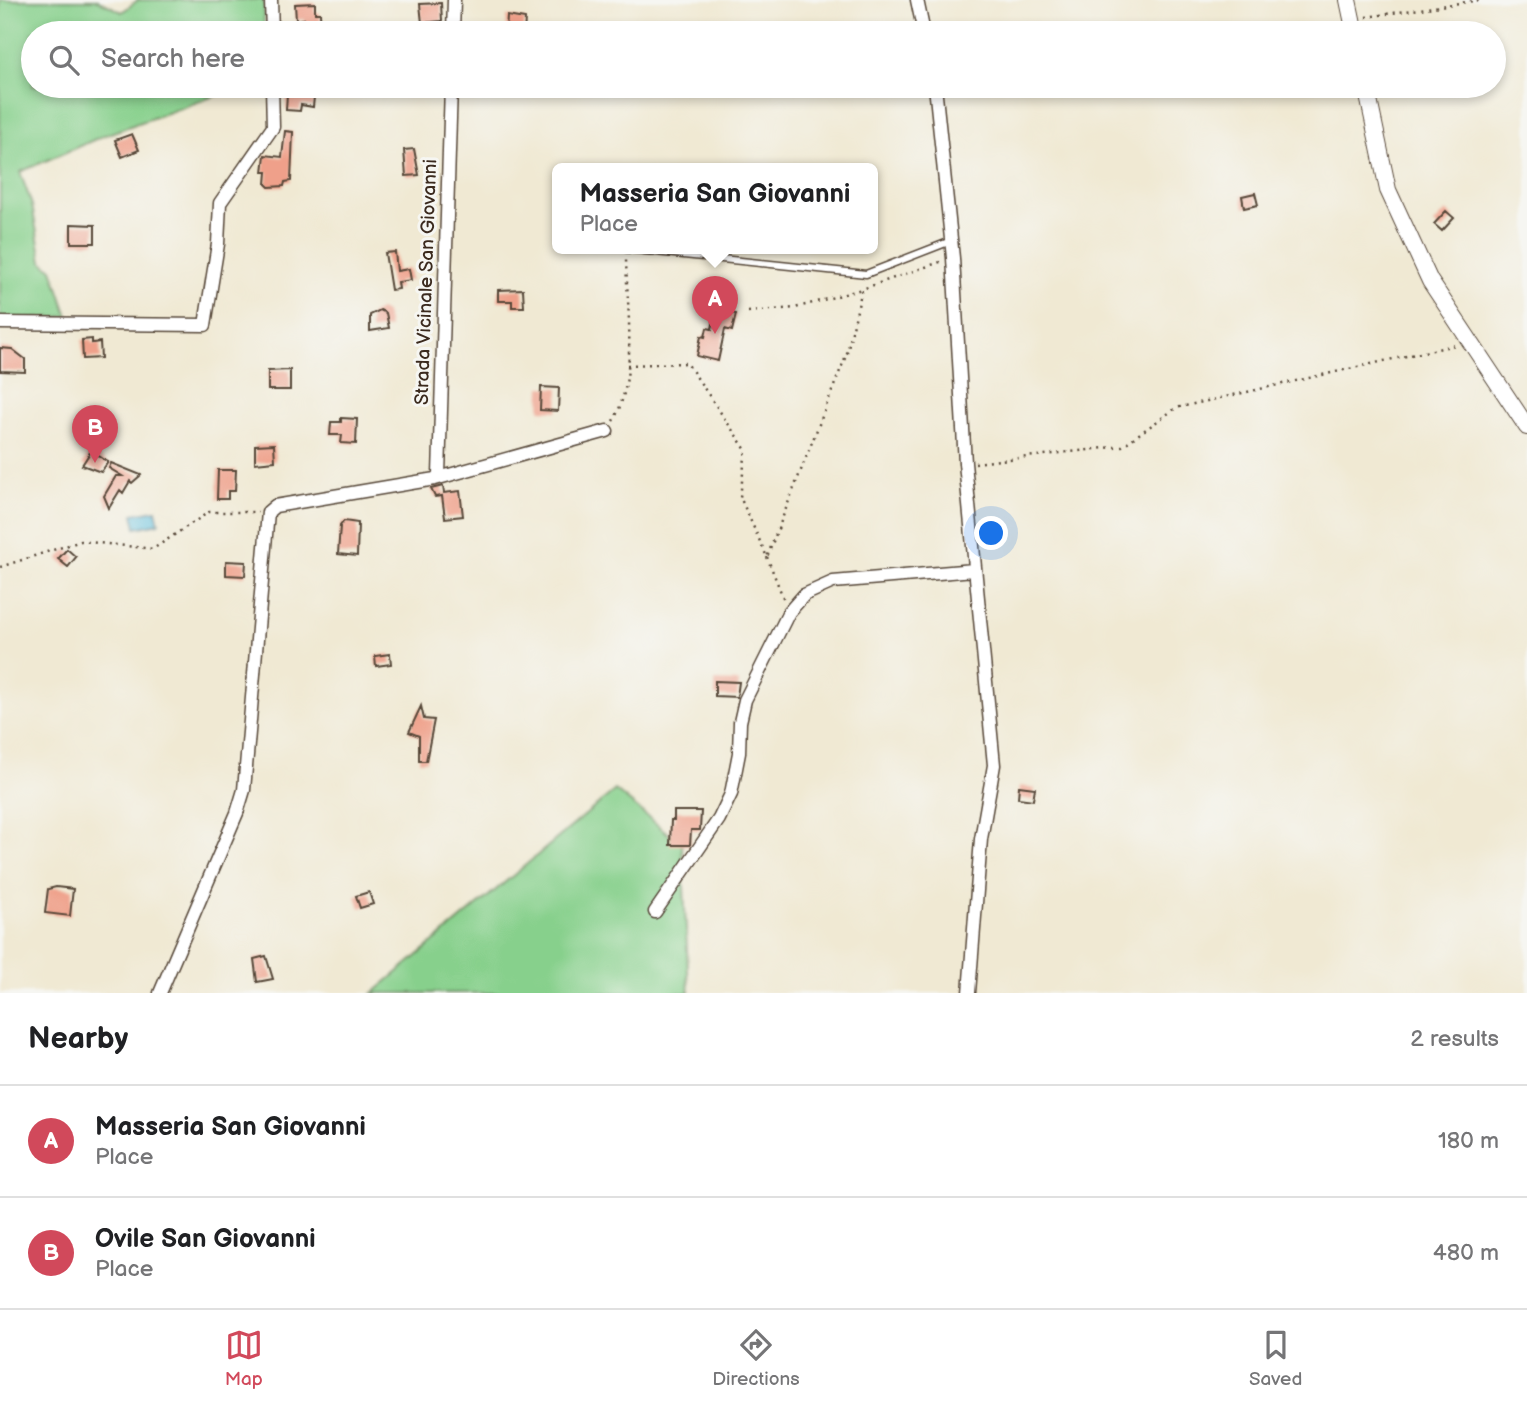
<!DOCTYPE html>
<style>
body{margin:0;font-family:"Balsamiq Sans",sans-serif;background:#f2f2f2;color:#202124}
.you{position:absolute;left:992px;top:534px;width:24px;height:24px;margin:-18px;border:5px solid #fff;border-radius:50%;background:#1a73e8;box-shadow:0 0 0 10px #1a73e833}
.badge{display:grid;place-items:center;width:46px;height:46px;border-radius:50%;background:#d1495b;color:#fff;font-size:23px;font-weight:700}
.pin{position:absolute;translate:-50% -58px;filter:drop-shadow(0 2px 4px #0008)}
.pin::after{content:'';position:absolute;top:37px;width:24px;height:21px;background:inherit;clip-path:polygon(0 0,100% 0,50% 100%)}
.popup{position:absolute;left:552px;top:163px;width:326px;height:91px;box-sizing:border-box;display:grid;place-content:center;border-radius:10px;background:#fff;filter:drop-shadow(0 2px 5px #0005);font-size:23px;white-space:nowrap;color:#757577}
.popup b{font-size:26px;color:#202124}
.popup::after{content:'';position:absolute;left:50%;top:100%;margin-left:-14px;border:14px solid transparent;border-top-color:#fff}
.list{margin:0;padding:0;list-style:none}
h2{display:flex;justify-content:space-between;align-items:center;height:91px;margin:0;padding:0 28px;font-size:30px}
h2 small{font-size:23px;font-weight:400;color:#757577}
.list li{display:grid;grid-template-columns:46px 1fr auto;gap:21px;align-items:center;box-sizing:border-box;height:112px;padding:0 28px;border-top:2px solid #e0e0e0}
.list b{display:block;font-size:26px;white-space:nowrap}
.list p{margin:0;font-size:23px;white-space:nowrap;color:#757577}
.list em{font-size:23px;font-style:normal;color:#757577}
.icon{flex:none;width:38px;height:38px;fill:none;stroke:currentColor;stroke-width:2;stroke-linecap:round;stroke-linejoin:round}
.map{position:relative;flex:none;width:1527px;height:993px;overflow:hidden}
.search{position:absolute;background:#fff;box-shadow:0 4px 10px #0003;left:21px;right:21px;top:21px;height:77px;display:flex;align-items:center;gap:18px;box-sizing:border-box;padding:0 24px;border-radius:38px;color:#757577;font-size:26px}
.sheet{height:315px;background:#fff}
nav{display:flex;justify-content:space-around;align-items:center;box-sizing:border-box;height:98px;border-top:2px solid #e0e0e0;background:#fff;font-size:19px;color:#757577}
nav a{display:grid;justify-items:center;gap:4px}
nav .on{color:#d1495b}
.map>svg:first-child{display:block}
.green{fill:#87d08c;stroke:#617d55;stroke-width:2}
.water{fill:#5ebedc;stroke:#4c747d;stroke-width:2}
.building{fill:#efa08a}
.lines{fill:none;stroke-linecap:round;stroke-linejoin:round}
.service-casing{stroke:#564739;stroke-width:9}
.minor-casing{stroke:#564739;stroke-width:15}
.tertiary-casing{stroke:#564739;stroke-width:18}
.path{stroke:#564739;stroke-width:2.5;stroke-dasharray:2 5;stroke-linecap:butt}
.service{stroke:#fff;stroke-width:6}
.minor{stroke:#fff;stroke-width:12}
.tertiary{stroke:#fff;stroke-width:16}
.labels{text-anchor:middle;stroke-width:6;stroke-linejoin:round;paint-order:stroke}
.street-label{font-size:19px;fill:#3b2a1e;stroke:#f6f6f2}
</style>
<div class="map">
<svg width="1527" height="993" viewBox="0 0 1527 993">
<rect width="100%" height="100%" fill="#f6f6f2"/>
<filter id="ink" filterUnits="userSpaceOnUse"><feTurbulence type="fractalNoise" baseFrequency=".0143" numOctaves="2"/><feDisplacementMap in="SourceGraphic" scale="14" xChannelSelector="R" yChannelSelector="G"/><feConvolveMatrix kernelMatrix="1 2 1 2 8 2 1 2 1" color-interpolation-filters="sRGB"/></filter>
<filter id="wash" filterUnits="userSpaceOnUse"><feTurbulence type="fractalNoise" baseFrequency=".00686" numOctaves="4" result="noise"/><feDisplacementMap in="SourceGraphic" scale="28" xChannelSelector="R" yChannelSelector="G"/><feGaussianBlur stdDeviation="1.57" result="paint"/><feColorMatrix in="noise" values="0 0 0 0 0 0 0 0 0 0 0 0 0 0 0 0 0 1.4 0 .05"/><feComposite in="paint" operator="in"/></filter>
<g filter="url(#wash)">
<rect width="100%" height="100%" fill="#f0e9d3"/>
<path class="green" d="M 0,0 L 98,0 L 122,12 L 138,0 L 264,0 L 264,33 L 33,33 L 33,86 L 242,86 L 105,135 L 20,172 L 32,205 L 42,261 L 52,269 L 68,316 L 0,322 Z
M 615,790 L 682,845 L 689,993 L 373,993 Z"/>
<path class="water" d="M 156,510 L 159,523 L 136,528 L 133,514 Z"/>
<g id="blocks">
<path class="building" d="M 315,3 L 315,13 L 320,13 L 321,27 L 304,27 L 304,19 L 296,20 L 295,4 Z
M 441,3 L 442,21 L 422,23 L 420,4 Z
M 507,16 L 525,19 L 524,33 L 506,33 Z
M 287,94 L 314,97 L 313,107 L 301,105 L 300,111 L 286,110 Z
M 285,131 L 293,132 L 291,181 L 285,182 L 284,186 L 269,187 L 266,184 L 267,172 L 263,172 L 265,155 L 282,157 Z
M 132,134 L 139,150 L 122,157 L 115,140 Z
M 414,149 L 419,175 L 406,176 L 404,150 Z
M 1255,193 L 1258,205 L 1244,208 L 1242,196 Z
M 1446,211 L 1454,218 L 1442,231 L 1434,224 Z
M 71,224 L 95,225 L 95,243 L 71,243 Z
M 395,252 L 397,271 L 409,269 L 411,280 L 398,282 L 399,289 L 391,290 L 385,253 Z
M 523,289 L 524,307 L 512,307 L 512,301 L 498,301 L 498,290 Z
M 380,310 L 386,313 L 389,328 L 370,331 L 370,315 Z
M 716,310 L 736,314 L 732,331 L 725,329 L 718,361 L 697,356 L 701,336 L 705,337 L 707,328 L 712,329 Z
M 92,339 L 92,343 L 100,342 L 101,358 L 83,359 L 82,340 Z
M 0,348 L 12,349 L 25,359 L 25,372 L 0,371 Z
M 290,370 L 290,390 L 268,390 L 268,371 Z
M 541,387 L 559,388 L 558,411 L 540,410 Z
M 341,418 L 357,419 L 356,444 L 341,443 L 342,435 L 330,435 L 331,422 L 341,422 Z
M 274,444 L 275,461 L 255,463 L 255,445 Z
M 91,451 L 108,462 L 101,472 L 82,465 Z
M 111,463 L 141,475 L 132,483 L 130,481 L 123,493 L 120,490 L 109,508 L 104,496 L 116,476 L 122,476 L 109,468 Z
M 218,470 L 236,470 L 235,491 L 228,491 L 228,499 L 217,499 Z
M 443,486 L 444,493 L 460,491 L 463,516 L 445,518 L 442,496 L 435,497 L 431,489 Z
M 344,521 L 358,523 L 357,556 L 338,554 L 340,526 Z
M 67,549 L 76,557 L 68,567 L 58,559 Z
M 226,561 L 246,562 L 245,576 L 226,575 Z
M 390,654 L 391,664 L 376,666 L 375,656 Z
M 715,681 L 739,682 L 737,697 L 715,696 Z
M 421,706 L 424,719 L 434,720 L 426,761 L 419,761 L 419,736 L 409,732 Z
M 1019,786 L 1035,788 L 1033,800 L 1018,798 Z
M 674,811 L 701,811 L 700,830 L 691,830 L 690,845 L 670,845 L 671,820 L 674,820 Z
M 56,887 L 73,889 L 70,916 L 45,913 L 48,889 Z
M 369,892 L 373,904 L 360,908 L 356,896 Z
M 266,956 L 273,979 L 257,982 L 254,959 Z"/>
</g>
</g>
<g filter="url(#ink)">
<use href="#blocks" fill-opacity="0" stroke="#564739" stroke-width="2"/>
<g class="lines">
<g class="service-casing">
<path id="service" d="M 626,249 L 866,274 L 951,241"/>
</g>
<g class="minor-casing">
<path id="minor" d="M 271,0 L 272,33
M 917,0 L 924,33
M 453,33 L 454,0
M 935,86 L 953,258 L 965,463 L 994,765 L 981,839 L 969,993
M 0,323 L 205,325 L 218,244 L 220,203 L 273,127 L 272,86
M 435,479 L 439,475 L 451,86
M 655,912 L 719,819 L 731,794 L 739,753 L 740,722 L 745,700 L 789,612 L 804,595 L 833,582 L 974,570
M 160,993 L 237,813 L 244,790 L 268,512 L 275,506 L 435,479 L 607,431"/>
</g>
<g class="tertiary-casing">
<path id="tertiary" d="M 1348,0 L 1355,33
M 1366,86 L 1388,190 L 1430,281 L 1527,427"/>
</g>
<path class="path" d="M 1366,17 L 1480,0
M 748,312 L 795,308 L 862,289
M 627,365 L 687,363 L 746,450 L 740,497 L 767,557 L 847,353 L 862,289 L 943,261
M 613,421 C 638,380 627,306 626,259
M 975,463 L 1122,446 L 1176,408 L 1455,345
M 767,557 L 784,600
M 0,567 L 81,541 L 153,549 L 209,512 L 258,512"/>
<use href="#service" class="service"/>
<use href="#minor" class="minor"/>
<use href="#tertiary" class="tertiary"/>
</g>
</g>
<g class="labels">
<g class="street-label">
<text transform="translate(425 282) rotate(-88)" y="7">Strada Vicinale San Giovanni</text>
</g>
</g>
</svg>
<div class="you"></div>
<div class="pin badge" style="left:715px;top:334px">A</div>
<div class="popup"><b>Masseria San Giovanni</b>Place</div>
<div class="pin badge" style="left:95px;top:463px">B</div>
<div class="search"><svg class="icon" aria-label="search" viewBox="0 0 24 24"><circle cx="10" cy="10" r="6"/><path d="M15 15l6 6"/></svg>Search here</div>
</div>
<section class="sheet">
<h2>Nearby<small>2 results</small></h2>
<ul class="list">
<li><span class="badge">A</span><div><b>Masseria San Giovanni</b><p>Place</p></div><em>180 m</em></li>
<li><span class="badge">B</span><div><b>Ovile San Giovanni</b><p>Place</p></div><em>480 m</em></li>
</ul>
</section>
<nav>
<a class="on"><svg class="icon" aria-label="map" viewBox="0 0 24 24"><path d="M3 6l6-2 6 2 6-2v14l-6 2-6-2-6 2zM9 4v14M15 6v14"/></svg>Map</a>
<a><svg class="icon" aria-label="directions" viewBox="0 0 24 24"><path d="M12 3l9 9-9 9-9-9zM9 14v-3h6M13 9l2 2-2 2"/></svg>Directions</a>
<a><svg class="icon" aria-label="saved" viewBox="0 0 24 24"><path d="M7 4h10v16l-5-4-5 4z"/></svg>Saved</a>
</nav>
